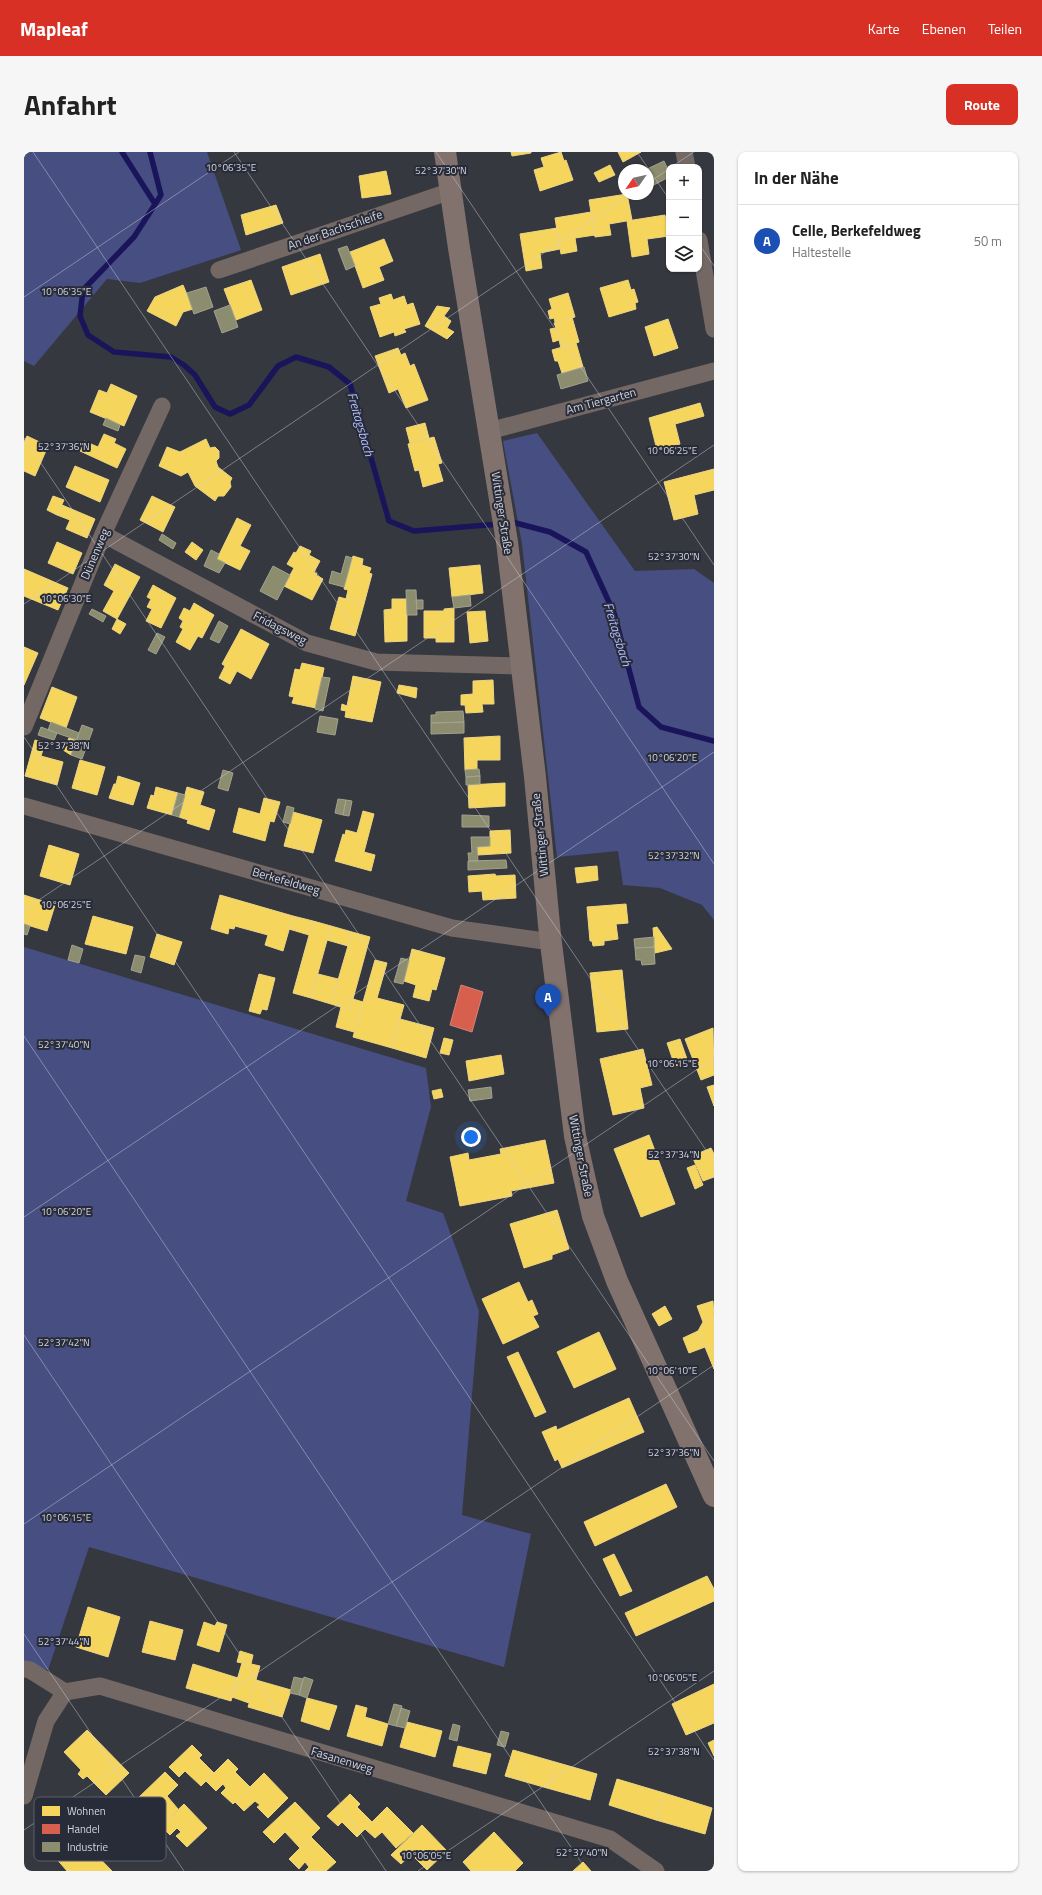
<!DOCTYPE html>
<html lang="de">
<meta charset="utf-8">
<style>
body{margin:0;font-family:"Titillium Web",sans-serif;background:#f6f6f6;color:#222}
.controls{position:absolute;right:12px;top:12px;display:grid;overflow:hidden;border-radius:8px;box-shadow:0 1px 3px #0004}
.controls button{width:36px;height:36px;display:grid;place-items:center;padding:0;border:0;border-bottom:1px solid #e0e0e0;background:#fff;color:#222;font:20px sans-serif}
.compass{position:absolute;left:594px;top:12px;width:36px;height:36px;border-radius:50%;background:#fff;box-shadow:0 1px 3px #0004;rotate:236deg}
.you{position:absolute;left:447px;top:985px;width:14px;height:14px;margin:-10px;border:3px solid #fff;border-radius:50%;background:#1a73e8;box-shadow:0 0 0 6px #1a73e833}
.badge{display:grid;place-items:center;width:26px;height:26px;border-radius:50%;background:#d93025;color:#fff;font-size:13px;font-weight:700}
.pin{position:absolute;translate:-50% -33px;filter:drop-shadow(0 1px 2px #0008)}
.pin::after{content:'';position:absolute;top:21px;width:14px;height:12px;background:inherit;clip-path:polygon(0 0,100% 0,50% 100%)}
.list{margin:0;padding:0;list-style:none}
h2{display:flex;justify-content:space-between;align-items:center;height:52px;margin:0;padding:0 16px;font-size:17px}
h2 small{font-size:13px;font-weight:400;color:#767676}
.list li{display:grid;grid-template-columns:26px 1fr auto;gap:12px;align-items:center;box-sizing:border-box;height:72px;padding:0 16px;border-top:1px solid #e0e0e0}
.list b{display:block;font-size:15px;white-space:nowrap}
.list p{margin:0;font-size:13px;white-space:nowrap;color:#767676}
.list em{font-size:13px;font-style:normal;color:#767676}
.icon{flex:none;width:22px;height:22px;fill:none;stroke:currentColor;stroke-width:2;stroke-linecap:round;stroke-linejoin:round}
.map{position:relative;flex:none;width:690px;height:1719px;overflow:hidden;border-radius:8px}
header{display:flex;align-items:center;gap:24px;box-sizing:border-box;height:56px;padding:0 20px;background:#d93025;color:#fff}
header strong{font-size:19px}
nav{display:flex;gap:22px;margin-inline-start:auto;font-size:14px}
.intro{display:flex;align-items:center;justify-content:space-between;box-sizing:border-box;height:96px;padding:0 24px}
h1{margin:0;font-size:28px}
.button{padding:10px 18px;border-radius:8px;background:#d93025;color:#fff;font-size:14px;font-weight:700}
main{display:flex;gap:24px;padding:0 24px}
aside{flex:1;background:#fff;border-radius:8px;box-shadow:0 1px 3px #0004}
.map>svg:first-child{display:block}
.green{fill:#464e82}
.homes{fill:#f6d55c;stroke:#ecd583}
.shops{fill:#d6604d;stroke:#d58378}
.industry{fill:#8c8c6e;stroke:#a1a290}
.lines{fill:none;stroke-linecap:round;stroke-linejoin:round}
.stream{stroke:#1a155a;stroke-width:5.5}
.street{stroke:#736864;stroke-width:17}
.secondary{stroke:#81726d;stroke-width:22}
.ticks{fill:none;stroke:#d3d5de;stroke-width:1;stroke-opacity:0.45}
.labels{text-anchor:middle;stroke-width:4;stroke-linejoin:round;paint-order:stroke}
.street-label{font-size:12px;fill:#d3d5de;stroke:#282b38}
.water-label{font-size:13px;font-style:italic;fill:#b0bcfe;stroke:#282b38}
.key{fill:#282b38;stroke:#5b5e6a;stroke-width:1}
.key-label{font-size:11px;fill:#d3d5de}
.ticks-label{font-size:10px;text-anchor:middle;fill:#d3d5de;stroke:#282b38;stroke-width:4;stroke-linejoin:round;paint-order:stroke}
</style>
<header>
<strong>Mapleaf</strong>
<nav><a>Karte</a><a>Ebenen</a><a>Teilen</a></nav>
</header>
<div class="intro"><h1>Anfahrt</h1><a class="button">Route</a></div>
<main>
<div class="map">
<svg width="690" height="1719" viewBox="0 0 690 1719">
<rect width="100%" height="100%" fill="#36383f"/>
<path class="green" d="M 0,0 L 183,0 L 217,98 L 116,131 L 83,127 L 10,214 L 0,209 Z
M 513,281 L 611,419 L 670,417 L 690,431 L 690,768 L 678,753 L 636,736 L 599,733 L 594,699 L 533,705 L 498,392 L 479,289 Z
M 0,795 L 402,916 L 407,955 L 382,1049 L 419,1061 L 455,1159 L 438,1363 L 507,1382 L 480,1515 L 65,1395 L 24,1518 L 0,1510 Z"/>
<path class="homes" d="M 487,0 L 507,0 L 507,1 L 488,4 Z
M 537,0 L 540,9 L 542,8 L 549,28 L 516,39 L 510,18 L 520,15 L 517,6 Z
M 594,0 L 617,0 L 599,10 Z
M 586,13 L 591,23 L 575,30 L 570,21 Z
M 362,19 L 367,42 L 338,46 L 335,24 Z
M 603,42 L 608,68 L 585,72 L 587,83 L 571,85 L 565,48 Z
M 252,53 L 259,71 L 222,83 L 217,63 Z
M 567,60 L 571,83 L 551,86 L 553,99 L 537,102 L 531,66 Z
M 641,63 L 645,84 L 623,87 L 625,102 L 608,105 L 603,69 Z
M 533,76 L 536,97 L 516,101 L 518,116 L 502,119 L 496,82 Z
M 360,87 L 369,109 L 355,115 L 360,128 L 339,136 L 326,100 Z
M 296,102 L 305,130 L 267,143 L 258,115 Z
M 227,128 L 238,158 L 212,168 L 200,137 Z
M 604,128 L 607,138 L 610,137 L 614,150 L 611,151 L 612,157 L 585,165 L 576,136 Z
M 159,133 L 169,157 L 159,160 L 152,174 L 123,159 L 131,145 Z
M 544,141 L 551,165 L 531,170 L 530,166 L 526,167 L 524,159 L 528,157 L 525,147 Z
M 367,142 L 369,148 L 380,144 L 383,153 L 389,151 L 396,172 L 380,177 L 382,180 L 371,184 L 370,180 L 356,185 L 346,155 L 357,152 L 355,146 Z
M 413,154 L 426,156 L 420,164 L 427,169 L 423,176 L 430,180 L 423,187 L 401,174 Z
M 548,165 L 555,190 L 537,196 L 535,188 L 529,190 L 526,177 L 532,176 L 530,171 Z
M 644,167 L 654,196 L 630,204 L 621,175 Z
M 552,191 L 559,215 L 538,221 L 534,209 L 531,209 L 528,198 Z
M 374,196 L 377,203 L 381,201 L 386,214 L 390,212 L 404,248 L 382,256 L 374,237 L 365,241 L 351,204 Z
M 87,232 L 113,244 L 100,274 L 66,260 L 75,238 L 83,241 Z
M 676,251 L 680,264 L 651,272 L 656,292 L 633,298 L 625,266 Z
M 401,271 L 405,286 L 386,291 L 382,276 Z
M 80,282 L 92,287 L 90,291 L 102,297 L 93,316 L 56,299 L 60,289 L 74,295 Z
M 3,284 L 24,294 L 11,324 L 0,319 L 0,290 Z
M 410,285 L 418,311 L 414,312 L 419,329 L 399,335 L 395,318 L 391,319 L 384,292 Z
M 182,287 L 186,296 L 191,295 L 195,299 L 195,306 L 192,309 L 194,315 L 208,326 L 206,330 L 207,335 L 200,344 L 194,344 L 191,349 L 171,334 L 164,320 L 157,324 L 135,314 L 143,295 L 156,300 Z
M 51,314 L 85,328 L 76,350 L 42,335 Z
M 690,317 L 690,338 L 670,343 L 674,362 L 650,368 L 640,330 Z
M 29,344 L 40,348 L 33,363 L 23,358 Z
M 128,344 L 151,355 L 139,380 L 116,368 Z
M 38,353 L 71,367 L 63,386 L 42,377 L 46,368 L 33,363 Z
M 213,366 L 227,373 L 216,394 L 226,399 L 216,418 L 193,407 Z
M 33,390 L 58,401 L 49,422 L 24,411 Z
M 168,390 L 179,398 L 172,408 L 161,400 Z
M 276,394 L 287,399 L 285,403 L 296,409 L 290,420 L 293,422 L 292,423 L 299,427 L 288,448 L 260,434 L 270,416 L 263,412 L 270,400 L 272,401 Z
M 329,404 L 339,407 L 338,413 L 347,416 L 345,421 L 348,422 L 340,452 L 322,447 L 324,438 L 320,437 Z
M 91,412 L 116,425 L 93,467 L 79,459 L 90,439 L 80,433 Z
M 456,413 L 459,441 L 428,445 L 425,416 Z
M 0,417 L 44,436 L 34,458 L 0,444 Z
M 129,433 L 152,446 L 137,476 L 122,469 L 128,457 L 123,455 L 127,447 L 123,445 Z
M 315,445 L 340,452 L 331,484 L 306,477 Z
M 368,447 L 383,447 L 383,489 L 361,490 L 360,458 L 368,457 Z
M 170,451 L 190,463 L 178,486 L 174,484 L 166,498 L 152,490 L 159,477 L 156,475 L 159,469 L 155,466 L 160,456 L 166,459 Z
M 430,456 L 430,490 L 412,490 L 412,486 L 400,486 L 400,459 L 420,459 L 420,457 Z
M 461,459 L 464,489 L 446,491 L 443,460 Z
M 93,467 L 102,472 L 96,482 L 88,477 Z
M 217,477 L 245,492 L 227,527 L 213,519 L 206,532 L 195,526 L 201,514 L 198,512 Z
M 0,495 L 14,501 L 0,533 Z
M 278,511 L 300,516 L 292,556 L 268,551 L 270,545 L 265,544 L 271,517 L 276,518 Z
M 329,524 L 357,530 L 348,570 L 321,565 L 322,559 L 317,558 L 318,552 L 323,554 Z
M 469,528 L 470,552 L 458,552 L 459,560 L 442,561 L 441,553 L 437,553 L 437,543 L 449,542 L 449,529 Z
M 375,533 L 393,536 L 392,546 L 373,541 Z
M 28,535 L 53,545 L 42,576 L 16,566 Z
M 476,584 L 476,608 L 453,608 L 453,618 L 441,618 L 440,586 Z
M 45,586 L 53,588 L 47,603 L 39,598 Z
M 11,588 L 21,591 L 17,604 L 39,610 L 33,633 L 1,624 Z
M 56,608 L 81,615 L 73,643 L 48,636 Z
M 94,624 L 116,631 L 109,653 L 85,646 L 90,632 L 92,632 Z
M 481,631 L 481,654 L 445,656 L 444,633 Z
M 132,635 L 154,641 L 148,663 L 123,656 L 127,643 L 130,644 Z
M 163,635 L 180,640 L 176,653 L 191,658 L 185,678 L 163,671 L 164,668 L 155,665 Z
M 240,646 L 256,650 L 250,670 L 246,669 L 241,689 L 209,680 L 215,656 L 236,662 Z
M 339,659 L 350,662 L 340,700 L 351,703 L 347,719 L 311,709 L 319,682 L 321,683 L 322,678 L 333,681 Z
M 269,660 L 298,668 L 289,701 L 260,694 Z
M 486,678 L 487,701 L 454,703 L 453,695 L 466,694 L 466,679 Z
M 25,693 L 55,702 L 46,733 L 16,724 Z
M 573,714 L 574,728 L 553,731 L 551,716 Z
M 471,722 L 472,724 L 491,723 L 492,746 L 459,748 L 458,739 L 445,740 L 444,724 Z
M 0,743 L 31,753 L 23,779 L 0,772 Z
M 196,743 L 269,764 L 259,799 L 241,793 L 244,783 L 211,774 L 210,777 L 205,776 L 204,782 L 187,777 Z
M 602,752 L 604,771 L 592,772 L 594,787 L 580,789 L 580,793 L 569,794 L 568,789 L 566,789 L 563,755 Z
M 69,764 L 109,775 L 102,802 L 61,792 Z
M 269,764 L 289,769 L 285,783 L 265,777 Z
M 289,769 L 307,774 L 287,846 L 269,841 Z
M 307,774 L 328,780 L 324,794 L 303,788 Z
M 633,775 L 648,797 L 631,801 L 629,776 Z
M 328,780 L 346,785 L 326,858 L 307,852 Z
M 133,782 L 158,790 L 150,813 L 126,805 Z
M 388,797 L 421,806 L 412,838 L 408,837 L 405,849 L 389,845 L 392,833 L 380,829 Z
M 351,808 L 363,811 L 353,846 L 380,853 L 368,896 L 329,885 Z
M 598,818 L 604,877 L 573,880 L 566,821 Z
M 235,822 L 251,826 L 243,858 L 238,857 L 236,862 L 225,859 Z
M 294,822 L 314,827 L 307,852 L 287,846 Z
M 329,847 L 339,850 L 330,880 L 312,875 L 317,855 L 326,858 Z
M 376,867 L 410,876 L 402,906 L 368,896 Z
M 689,876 L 690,923 L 677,928 L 661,887 Z
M 420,886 L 429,888 L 425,903 L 416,901 Z
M 656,887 L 664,910 L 651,914 L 643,891 Z
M 619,897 L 628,933 L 616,936 L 620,956 L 589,963 L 576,907 Z
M 477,903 L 480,922 L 445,929 L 442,909 Z
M 690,933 L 690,954 L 683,935 Z
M 417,937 L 419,945 L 410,947 L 408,939 Z
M 625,983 L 651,1052 L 617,1065 L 590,997 Z
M 521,988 L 530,1031 L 487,1039 L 488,1044 L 436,1054 L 426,1005 L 444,1001 L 445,1008 L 477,1002 L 476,997 Z
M 687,996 L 690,1002 L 690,1025 L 679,1029 L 668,1004 Z
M 671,1013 L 679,1033 L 671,1037 L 663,1016 Z
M 533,1058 L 545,1097 L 528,1103 L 528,1107 L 500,1116 L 486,1072 Z
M 495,1130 L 504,1150 L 508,1148 L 514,1162 L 509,1164 L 515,1175 L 479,1192 L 458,1147 Z
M 689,1149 L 690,1166 L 679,1170 L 673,1154 Z
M 641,1154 L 648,1167 L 635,1174 L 628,1162 Z
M 690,1166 L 690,1196 L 681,1195 L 674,1179 L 679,1170 Z
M 674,1179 L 681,1195 L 665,1201 L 659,1186 Z
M 575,1180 L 592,1217 L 550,1236 L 533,1200 Z
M 681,1195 L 690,1196 L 690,1217 Z
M 494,1200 L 522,1260 L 511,1265 L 483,1205 Z
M 605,1246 L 620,1280 L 538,1316 L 534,1307 L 531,1309 L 518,1280 L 532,1274 L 533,1278 Z
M 642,1332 L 653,1355 L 571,1394 L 560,1370 Z
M 590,1402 L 608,1439 L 596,1444 L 579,1407 Z
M 683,1424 L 690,1437 L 690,1449 L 612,1484 L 601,1461 Z
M 64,1455 L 96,1465 L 84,1505 L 52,1495 Z
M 126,1469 L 159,1478 L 151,1508 L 118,1500 Z
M 180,1470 L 191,1474 L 193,1470 L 203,1473 L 195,1500 L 173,1493 Z
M 216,1499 L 229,1503 L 227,1512 L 236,1514 L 225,1551 L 208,1545 L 218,1511 L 213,1510 Z
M 169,1512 L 214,1526 L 207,1549 L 162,1536 Z
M 232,1528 L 267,1538 L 258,1565 L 224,1555 Z
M 690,1532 L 690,1571 L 662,1583 L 648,1552 Z
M 283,1546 L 313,1554 L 305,1578 L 277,1569 Z
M 332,1553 L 343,1556 L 341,1565 L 364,1572 L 358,1594 L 323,1584 Z
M 383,1570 L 418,1579 L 411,1605 L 376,1595 Z
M 63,1578 L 105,1621 L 82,1643 L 63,1624 L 59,1627 L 54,1622 L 57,1618 L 40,1600 Z
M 690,1588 L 690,1604 L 684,1591 Z
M 168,1593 L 178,1603 L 175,1606 L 190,1621 L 177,1634 L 161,1619 L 155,1625 L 145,1615 Z
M 434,1594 L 450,1598 L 446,1618 L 429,1614 Z
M 450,1598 L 467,1602 L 462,1622 L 446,1618 Z
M 489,1598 L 531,1610 L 523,1636 L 481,1624 Z
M 204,1607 L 214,1617 L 211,1620 L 226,1635 L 209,1652 L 197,1641 L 202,1636 L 199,1632 L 192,1639 L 182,1629 Z
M 531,1610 L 573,1622 L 566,1648 L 523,1636 Z
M 141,1620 L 154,1633 L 143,1644 L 154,1657 L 137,1674 L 112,1648 Z
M 240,1621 L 264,1646 L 244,1666 L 233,1655 L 236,1653 L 231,1649 L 220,1659 L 211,1650 Z
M 593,1627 L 640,1641 L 632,1668 L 585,1653 Z
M 640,1641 L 688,1656 L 681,1682 L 632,1668 Z
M 326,1642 L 336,1652 L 333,1655 L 348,1670 L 333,1685 L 318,1670 L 314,1674 L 303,1664 Z
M 271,1650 L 296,1676 L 276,1696 L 261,1680 L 250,1691 L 239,1680 Z
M 160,1652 L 183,1676 L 163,1695 L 152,1684 L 157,1680 L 153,1676 L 146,1683 L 137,1674 Z
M 363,1655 L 389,1681 L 372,1696 L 358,1680 L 351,1686 L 341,1677 Z
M 398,1673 L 423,1699 L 403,1718 L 391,1706 L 397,1701 L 393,1697 L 377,1712 L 367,1703 Z
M 47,1677 L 88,1719 L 43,1719 L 25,1698 Z
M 470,1680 L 499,1711 L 491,1719 L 447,1719 L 439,1710 Z
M 287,1685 L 312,1710 L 302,1719 L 281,1719 L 285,1715 L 281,1710 L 275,1717 L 265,1707 Z
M 559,1710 L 567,1719 L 549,1719 Z"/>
<path class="shops" d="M 437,833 L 459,840 L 448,880 L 426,873 Z"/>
<path class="industry" d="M 640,9 L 645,20 L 645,25 L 624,36 L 624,18 L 621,18 Z
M 323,94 L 331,114 L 322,118 L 314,97 Z
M 182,135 L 189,155 L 170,162 L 163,141 Z
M 206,153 L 214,175 L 198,181 L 190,159 Z
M 560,215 L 564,229 L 537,237 L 533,223 Z
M 82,266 L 96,273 L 94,279 L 79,273 Z
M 138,382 L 152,391 L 149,397 L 135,388 Z
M 187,398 L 195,402 L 193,407 L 201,411 L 195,421 L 180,414 Z
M 322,404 L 328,406 L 320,435 L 305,431 L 308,419 L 317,422 Z
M 249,414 L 266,423 L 253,448 L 236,439 Z
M 382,438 L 392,438 L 393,463 L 383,463 Z
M 446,443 L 447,454 L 430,456 L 428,445 Z
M 392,448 L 399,448 L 399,457 L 393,457 Z
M 68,457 L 82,464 L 79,470 L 65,462 Z
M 195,469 L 204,474 L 195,491 L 186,487 Z
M 133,481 L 141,485 L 132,502 L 124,498 Z
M 298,525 L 306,526 L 299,559 L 291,557 Z
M 439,559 L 440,570 L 407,571 L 407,563 L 412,563 L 412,560 Z
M 296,564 L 314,567 L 311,583 L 293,580 Z
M 27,570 L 55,581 L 53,588 L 24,578 Z
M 440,570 L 440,581 L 407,582 L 407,571 Z
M 58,573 L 69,577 L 58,607 L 47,603 Z
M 17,575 L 33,581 L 30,588 L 14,583 Z
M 455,617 L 456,624 L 442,625 L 441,618 Z
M 199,618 L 209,621 L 204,639 L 194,636 Z
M 456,624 L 456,632 L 442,633 L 442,625 Z
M 154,641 L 161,643 L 155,665 L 148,663 Z
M 314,647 L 322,648 L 319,663 L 311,661 Z
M 322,648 L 328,649 L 325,664 L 319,663 Z
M 263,654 L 270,656 L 266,672 L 259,670 Z
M 438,663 L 465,664 L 465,675 L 438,675 Z
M 447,685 L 466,685 L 466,694 L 453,695 L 454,709 L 445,709 L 444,701 L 448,701 Z
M 482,708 L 483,716 L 444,718 L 444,709 Z
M 0,772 L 6,774 L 3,783 L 0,782 Z
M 630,785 L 630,795 L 611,796 L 610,787 Z
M 48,793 L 59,797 L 55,811 L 44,808 Z
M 630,795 L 631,812 L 618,813 L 617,808 L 612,808 L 611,796 Z
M 111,803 L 121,805 L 117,821 L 107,818 Z
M 377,806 L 385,808 L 379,832 L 370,830 Z
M 467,935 L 468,946 L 446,949 L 444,938 Z
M 270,1525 L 279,1527 L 275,1543 L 266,1541 Z
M 280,1525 L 289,1528 L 283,1546 L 275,1543 Z
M 370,1552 L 378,1554 L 372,1574 L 364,1572 Z
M 377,1556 L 386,1559 L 381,1576 L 372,1574 Z
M 429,1572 L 436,1574 L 433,1589 L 425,1587 Z
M 477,1579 L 485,1581 L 481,1595 L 473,1593 Z"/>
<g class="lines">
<path class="stream" d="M 98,0 L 131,52
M 126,0 L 137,43 L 110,85 L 59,138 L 56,164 L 64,183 L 90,200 L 147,205 L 160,213 L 171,223 L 191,255 L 206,262 L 225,253 L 254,214 L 272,205 L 305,215 L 326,232 L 365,369 L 390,379 L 475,372
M 484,371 L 488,370 L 526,380 L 562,400 L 590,461 L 615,555 L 637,575 L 690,589"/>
<path class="street" d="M 660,0 L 663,15
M 675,88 L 690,177
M 195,118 L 427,39
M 465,279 L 690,219
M 79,382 L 283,491 L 352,510 L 497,514
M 0,575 L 79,382 L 138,254
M 0,654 L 428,776 L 527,790
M 0,1517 L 6,1518 L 41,1540 L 76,1534 L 586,1687 L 632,1719
M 0,1644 L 22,1569 L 41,1540"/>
<path class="secondary" d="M 421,0 L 435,96 L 483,390 L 511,625 L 526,783 L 551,984 L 569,1064 L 593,1129 L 690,1344"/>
</g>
<path class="ticks" d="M 9,0 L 690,1010M 210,0 L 690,712M 412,0 L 690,413M 613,0 L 645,47M 647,15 L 670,0M 624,31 L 645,17M 675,92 L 690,114M 0,145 L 215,0M 0,286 L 690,1309M 0,452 L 607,42M 0,585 L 690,1608M 0,758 L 690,293M 0,884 L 563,1719M 0,1065 L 690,600M 0,1183 L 362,1719M 0,1372 L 690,906M 0,1482 L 160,1719M 0,1678 L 690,1213M 394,1719 L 690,1519"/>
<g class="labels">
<g class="street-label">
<text transform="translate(311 78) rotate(-19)" y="4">An der Bachschleife</text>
<text transform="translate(577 249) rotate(-15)" y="4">Am Tiergarten</text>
<text transform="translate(478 361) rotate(81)" y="4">Wittinger Straße</text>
<text transform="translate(71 402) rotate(-67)" y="4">Dünenweg</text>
<text transform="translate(256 476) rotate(27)" y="4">Fridagsweg</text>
<text transform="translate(516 683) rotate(-96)" y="4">Wittinger Straße</text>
<text transform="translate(262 729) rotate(16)" y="4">Berkefeldweg</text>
<text transform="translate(557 1004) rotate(79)" y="4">Wittinger Straße</text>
<text transform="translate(318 1608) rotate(17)" y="4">Fasanenweg</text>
</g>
<g class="water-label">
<text transform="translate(337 272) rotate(74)" y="5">Freitagsbach</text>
<text transform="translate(594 482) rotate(73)" y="5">Freitagsbach</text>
</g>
</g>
<rect x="10" y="1645" width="132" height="64" rx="6" class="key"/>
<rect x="18" y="1654" width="18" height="10" fill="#f6d55c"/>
<rect x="18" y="1672" width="18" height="10" fill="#d6604d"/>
<rect x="18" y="1690" width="18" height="10" fill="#8c8c6e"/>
<g class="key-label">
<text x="43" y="1663">Wohnen</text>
<text x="43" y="1681">Handel</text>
<text x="43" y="1699">Industrie</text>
</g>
<g class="ticks-label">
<text x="207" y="19">10°06'35"E</text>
<text x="417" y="22">52°37'30"N</text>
<text x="42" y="143">10°06'35"E</text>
<text x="40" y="298">52°37'36"N</text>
<text x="648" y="302">10°06'25"E</text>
<text x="650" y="408">52°37'30"N</text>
<text x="42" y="450">10°06'30"E</text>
<text x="40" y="597">52°37'38"N</text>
<text x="648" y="609">10°06'20"E</text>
<text x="650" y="707">52°37'32"N</text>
<text x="42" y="756">10°06'25"E</text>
<text x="40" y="896">52°37'40"N</text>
<text x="648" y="915">10°06'15"E</text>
<text x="650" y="1006">52°37'34"N</text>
<text x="42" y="1063">10°06'20"E</text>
<text x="40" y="1194">52°37'42"N</text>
<text x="648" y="1222">10°06'10"E</text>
<text x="650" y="1304">52°37'36"N</text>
<text x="42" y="1369">10°06'15"E</text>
<text x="40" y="1493">52°37'44"N</text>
<text x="648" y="1529">10°06'05"E</text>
<text x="650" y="1603">52°37'38"N</text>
<text x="558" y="1704">52°37'40"N</text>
<text x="402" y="1707">10°06'05"E</text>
</g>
</svg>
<div class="controls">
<button>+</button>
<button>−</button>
<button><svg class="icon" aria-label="layers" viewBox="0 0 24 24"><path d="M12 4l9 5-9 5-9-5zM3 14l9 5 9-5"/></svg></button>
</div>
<svg class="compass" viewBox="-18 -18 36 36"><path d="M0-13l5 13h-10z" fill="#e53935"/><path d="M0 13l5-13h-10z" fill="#767676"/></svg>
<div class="you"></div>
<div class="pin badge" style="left:524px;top:865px;background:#1a4fb4">A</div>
</div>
<aside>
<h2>In der Nähe<small></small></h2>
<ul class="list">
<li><span class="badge" style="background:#1a4fb4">A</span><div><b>Celle, Berkefeldweg</b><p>Haltestelle</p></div><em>50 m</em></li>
</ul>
</aside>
</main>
